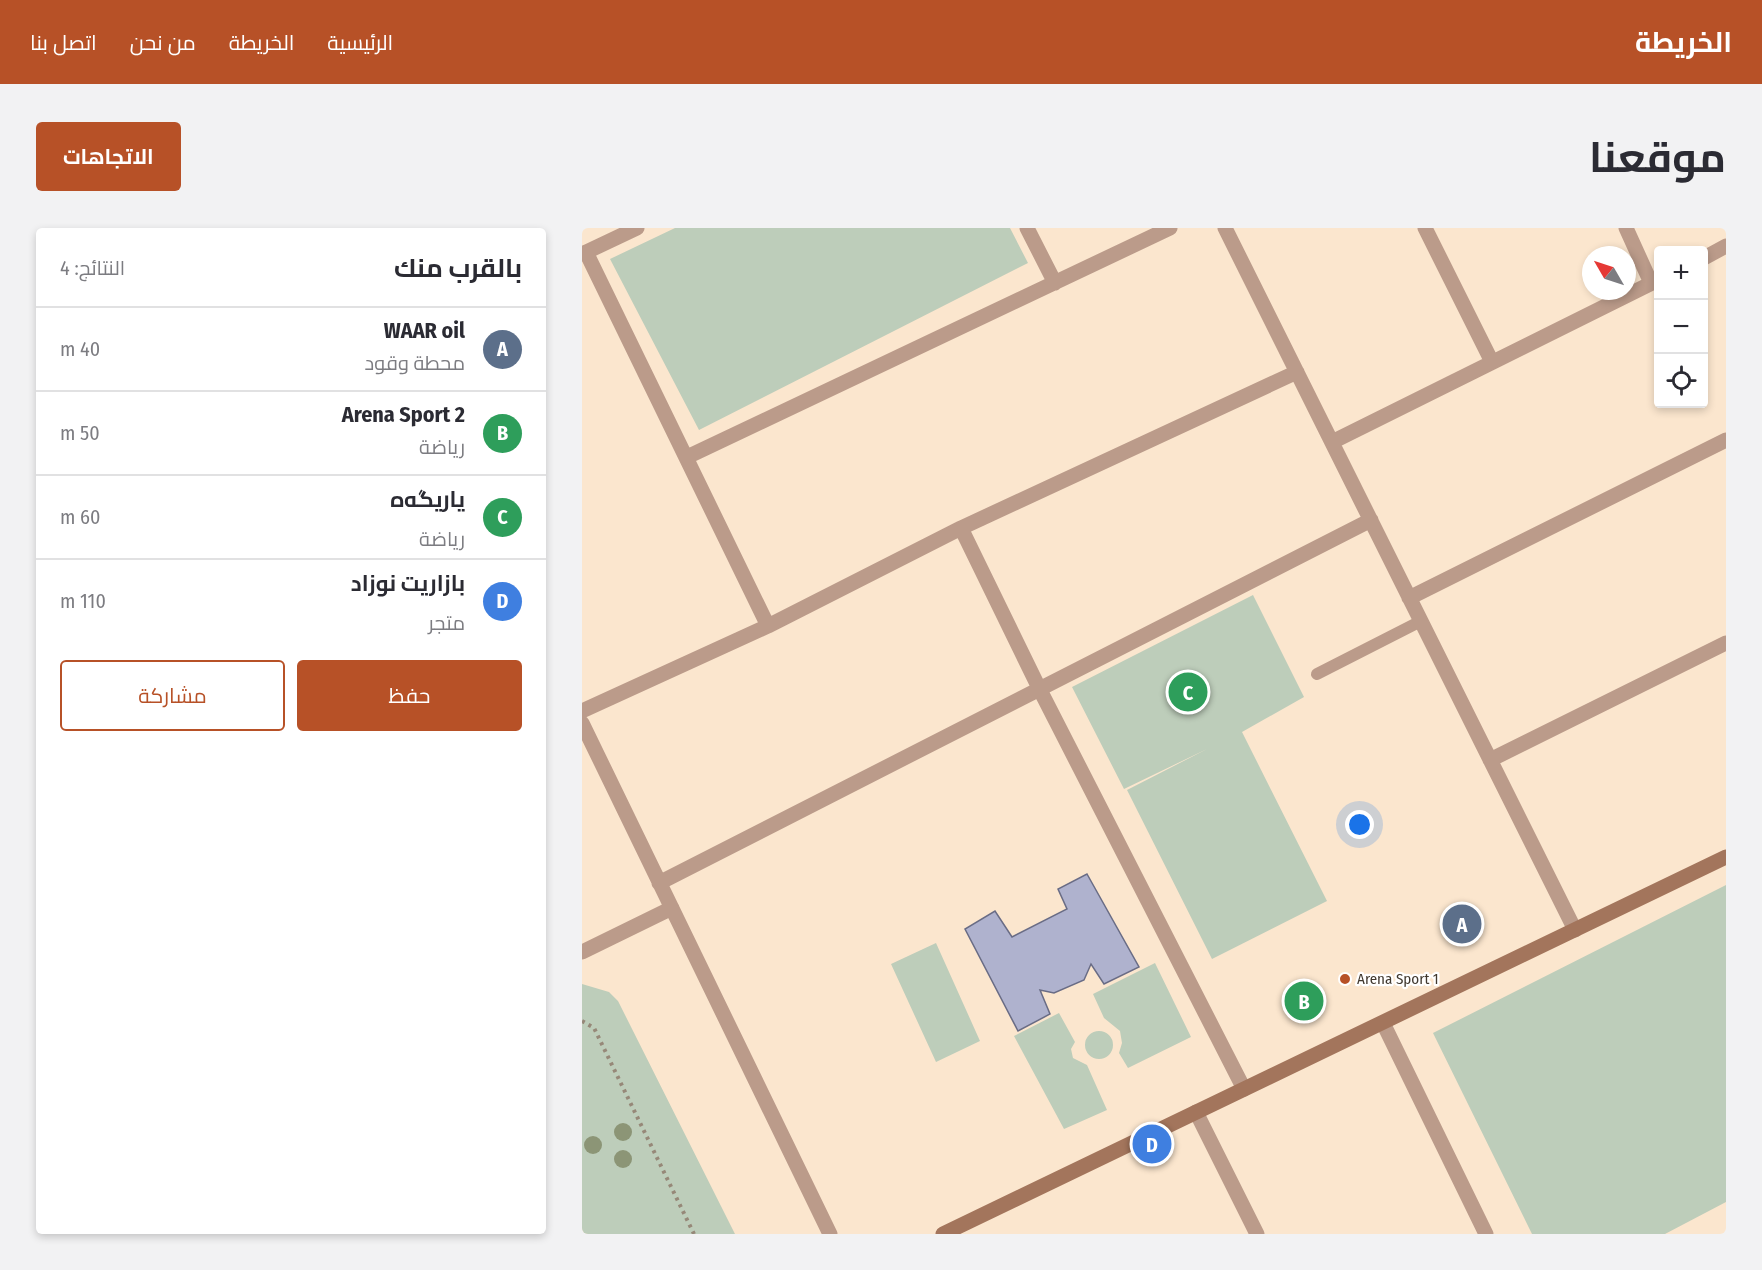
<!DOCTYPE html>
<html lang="ar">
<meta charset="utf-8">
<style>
body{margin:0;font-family:"Fira Sans Condensed",Cairo,sans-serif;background:#f2f2f3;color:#2b2b33;direction:rtl}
.controls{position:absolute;right:18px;top:18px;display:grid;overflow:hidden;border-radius:6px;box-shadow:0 3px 9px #0003}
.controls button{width:54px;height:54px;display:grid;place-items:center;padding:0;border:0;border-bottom:2px solid #e1e1e2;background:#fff;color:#2b2b33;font:30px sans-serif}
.compass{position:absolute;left:1000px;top:18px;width:54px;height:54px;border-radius:50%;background:#fff;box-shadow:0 3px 9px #0003;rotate:309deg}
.you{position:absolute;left:778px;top:597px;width:21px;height:21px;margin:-15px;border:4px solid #fff;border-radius:50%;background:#1a73e8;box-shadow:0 0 0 9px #1a73e833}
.badge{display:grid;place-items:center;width:39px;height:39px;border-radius:50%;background:#b75127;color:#fff;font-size:20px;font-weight:700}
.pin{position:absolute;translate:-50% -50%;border:3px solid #fff;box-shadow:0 2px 6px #0006}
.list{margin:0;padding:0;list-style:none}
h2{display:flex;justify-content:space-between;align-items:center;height:78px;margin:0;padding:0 24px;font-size:26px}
h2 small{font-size:20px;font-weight:400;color:#7c7c81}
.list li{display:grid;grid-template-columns:39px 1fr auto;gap:18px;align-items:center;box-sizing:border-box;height:84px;padding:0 24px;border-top:2px solid #e1e1e2}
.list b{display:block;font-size:22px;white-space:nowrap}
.list p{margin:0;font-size:20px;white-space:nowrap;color:#7c7c81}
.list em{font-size:20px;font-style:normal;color:#7c7c81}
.actions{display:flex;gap:12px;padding:18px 24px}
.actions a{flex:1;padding:14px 0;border:2px solid #b75127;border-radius:6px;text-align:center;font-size:21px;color:#b75127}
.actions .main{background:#b75127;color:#fff}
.icon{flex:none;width:33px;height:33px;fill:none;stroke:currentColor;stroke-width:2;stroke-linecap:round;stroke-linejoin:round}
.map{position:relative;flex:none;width:1144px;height:1006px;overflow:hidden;direction:ltr;border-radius:6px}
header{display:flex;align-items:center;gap:36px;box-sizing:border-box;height:84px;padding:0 30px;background:#b75127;color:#fff}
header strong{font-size:28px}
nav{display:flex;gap:33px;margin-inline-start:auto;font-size:21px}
.intro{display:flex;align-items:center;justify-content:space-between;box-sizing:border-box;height:144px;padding:0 36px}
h1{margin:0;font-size:42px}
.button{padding:15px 27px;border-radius:6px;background:#b75127;color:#fff;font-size:21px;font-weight:700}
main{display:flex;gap:36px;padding:0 36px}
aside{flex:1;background:#fff;border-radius:6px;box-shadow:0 3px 9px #0003}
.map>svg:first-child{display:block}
.green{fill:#bdcdba}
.building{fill:#afb2ce;stroke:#696c85;stroke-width:1.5}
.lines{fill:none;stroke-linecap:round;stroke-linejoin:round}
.path{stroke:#968878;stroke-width:4;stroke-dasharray:3 4.5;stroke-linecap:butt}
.lane{stroke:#bb9b8a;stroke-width:12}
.street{stroke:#bb9b8a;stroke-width:15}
.secondary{stroke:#a3755c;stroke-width:15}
.tree{fill:#8c9576}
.poi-dot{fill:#b75127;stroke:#fff;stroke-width:2}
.labels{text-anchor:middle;stroke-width:4.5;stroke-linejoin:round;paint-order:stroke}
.poi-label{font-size:15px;fill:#40382e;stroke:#fff;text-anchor:start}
</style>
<header>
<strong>الخريطة</strong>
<nav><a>الرئيسية</a><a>الخريطة</a><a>من نحن</a><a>اتصل بنا</a></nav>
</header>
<div class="intro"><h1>موقعنا</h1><a class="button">الاتجاهات</a></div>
<main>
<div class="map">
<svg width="1144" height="1006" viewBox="0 0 1144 1006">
<rect width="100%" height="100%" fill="#fbe6ce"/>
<path class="green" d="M 93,0 L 428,0 L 446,35 L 117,202 L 28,31 Z
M 671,367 L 722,469 L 660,504 L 745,673 L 630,731 L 545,562 L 625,521 L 542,561 L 490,459 Z
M 1144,657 L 1144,974 L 1083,1006 L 950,1006 L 851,805 Z
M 354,715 L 398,813 L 354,834 L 309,736 Z
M 573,735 L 609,809 L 546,840 L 537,825 L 540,815 L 538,803 L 522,790 L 511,766 Z
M 0,756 L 27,764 L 36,773 L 153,1006 L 0,1006 Z
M 477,785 L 493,814 L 489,821 L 491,830 L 505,837 L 525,882 L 482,901 L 432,808 Z
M503 817a14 14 0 1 1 28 0a14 14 0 1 1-28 0Z"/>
<path class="building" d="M 505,646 L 557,739 L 522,756 L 509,736 L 502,752 L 472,765 L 458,762 L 468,786 L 436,803 L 383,701 L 413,683 L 430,709 L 485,681 L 476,661 Z"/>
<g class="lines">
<path class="path" d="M 0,793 L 12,800 L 112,1006"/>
<path class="lane" d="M 735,446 L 839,393"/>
<path class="street" d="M 445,0 L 473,55
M 643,0 L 993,702
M 843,0 L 910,134
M 1044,0 L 1069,55
M 4,24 L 186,398
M 0,26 L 55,0
M 1122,30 L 1144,18
M 750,214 L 1076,52
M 105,229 L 588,0
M 379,300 L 457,460 L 662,861
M 827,370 L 1144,212
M 0,483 L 186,398 L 379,300 L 715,144
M 0,495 L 248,1006
M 908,532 L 1144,415
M 77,655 L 789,292
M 0,724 L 90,680
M 801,795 L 904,1006
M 614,884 L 675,1006"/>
<path class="secondary" d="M 361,1006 L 1144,629"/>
</g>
<g class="tree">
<circle cx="41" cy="904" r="9"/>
<circle cx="11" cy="917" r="9"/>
<circle cx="41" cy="931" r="9"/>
</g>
<circle class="poi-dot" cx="763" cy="751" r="6"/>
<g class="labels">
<g class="poi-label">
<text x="775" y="756">Arena Sport 1</text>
</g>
</g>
</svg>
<div class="controls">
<button>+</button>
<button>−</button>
<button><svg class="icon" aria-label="locate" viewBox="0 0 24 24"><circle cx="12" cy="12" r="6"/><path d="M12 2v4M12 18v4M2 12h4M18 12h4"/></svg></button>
</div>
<svg class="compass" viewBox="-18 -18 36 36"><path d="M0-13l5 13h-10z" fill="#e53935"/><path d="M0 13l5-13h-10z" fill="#7c7c81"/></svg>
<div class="you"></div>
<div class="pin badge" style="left:880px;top:696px;background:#5c6f8a">A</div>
<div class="pin badge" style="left:722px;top:773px;background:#2e9e5b">B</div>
<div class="pin badge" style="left:606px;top:464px;background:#2e9e5b">C</div>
<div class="pin badge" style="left:570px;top:916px;background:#3f7fe0">D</div>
</div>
<aside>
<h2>بالقرب منك<small>النتائج: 4</small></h2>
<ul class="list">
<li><span class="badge" style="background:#5c6f8a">A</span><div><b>WAAR oil</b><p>محطة وقود</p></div><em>40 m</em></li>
<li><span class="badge" style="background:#2e9e5b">B</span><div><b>Arena Sport 2</b><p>رياضة</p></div><em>50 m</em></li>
<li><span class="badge" style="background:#2e9e5b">C</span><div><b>یاریگه‌ه</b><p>رياضة</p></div><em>60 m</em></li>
<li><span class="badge" style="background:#3f7fe0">D</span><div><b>بازاريت نوزاد</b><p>متجر</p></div><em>110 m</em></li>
</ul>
<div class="actions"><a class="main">حفظ</a><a>مشاركة</a></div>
</aside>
</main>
